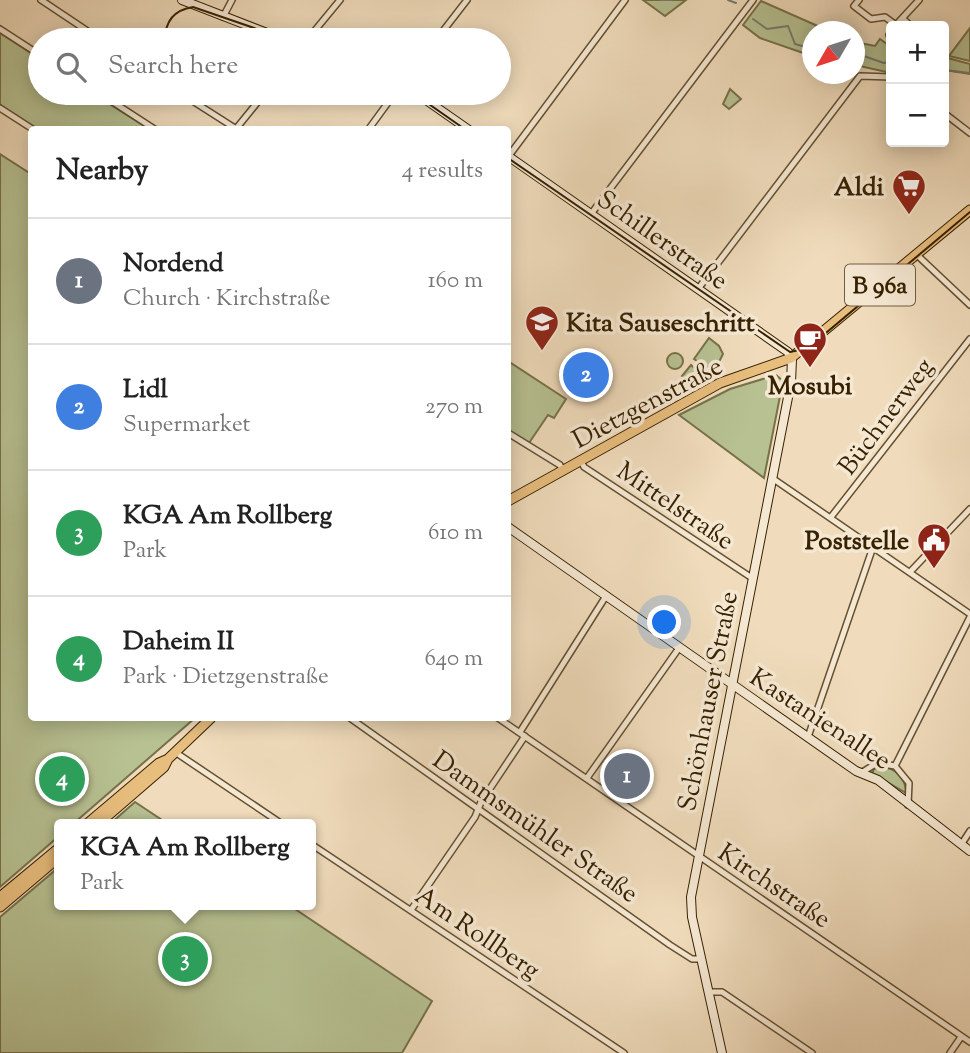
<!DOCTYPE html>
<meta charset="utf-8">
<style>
body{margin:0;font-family:"Sorts Mill Goudy",serif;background:#f2f2f2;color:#222}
.controls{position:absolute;right:21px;top:21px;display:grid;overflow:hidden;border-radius:7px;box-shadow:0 4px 18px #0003}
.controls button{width:63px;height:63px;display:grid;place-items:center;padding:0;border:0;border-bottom:2px solid #e0e0e0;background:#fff;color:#222;font:35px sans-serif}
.compass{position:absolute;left:802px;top:21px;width:63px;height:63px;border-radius:50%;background:#fff;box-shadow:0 4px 18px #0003;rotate:231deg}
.you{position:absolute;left:665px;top:623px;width:24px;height:24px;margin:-18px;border:5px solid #fff;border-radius:50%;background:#1a73e8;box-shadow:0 0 0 10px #1a73e833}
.badge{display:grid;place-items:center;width:46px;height:46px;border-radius:50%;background:#8f2418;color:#fff;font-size:23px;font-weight:700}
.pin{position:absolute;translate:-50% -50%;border:4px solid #fff;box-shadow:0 2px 7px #0006}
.popup{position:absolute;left:54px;top:819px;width:262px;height:91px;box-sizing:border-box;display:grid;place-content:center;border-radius:7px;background:#fff;filter:drop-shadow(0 2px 5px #0005);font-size:23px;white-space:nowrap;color:#767676}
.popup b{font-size:26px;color:#222}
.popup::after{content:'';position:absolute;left:50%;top:100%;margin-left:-14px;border:14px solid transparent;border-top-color:#fff}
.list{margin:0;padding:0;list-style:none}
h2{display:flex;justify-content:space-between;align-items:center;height:91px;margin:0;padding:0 28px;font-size:30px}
h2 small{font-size:23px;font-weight:400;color:#767676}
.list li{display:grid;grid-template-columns:46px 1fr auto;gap:21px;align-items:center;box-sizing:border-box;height:126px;padding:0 28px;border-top:2px solid #e0e0e0}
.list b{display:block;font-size:26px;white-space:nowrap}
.list p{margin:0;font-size:23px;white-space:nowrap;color:#767676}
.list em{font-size:23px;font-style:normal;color:#767676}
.icon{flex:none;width:38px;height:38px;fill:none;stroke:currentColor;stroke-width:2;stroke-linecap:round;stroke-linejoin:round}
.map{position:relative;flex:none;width:970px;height:1053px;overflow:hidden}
.search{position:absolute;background:#fff;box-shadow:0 4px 18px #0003;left:28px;top:28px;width:483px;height:77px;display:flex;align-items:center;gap:18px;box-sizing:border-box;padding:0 24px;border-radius:38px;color:#767676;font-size:26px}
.panel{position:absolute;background:#fff;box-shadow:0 4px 18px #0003;left:28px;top:126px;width:483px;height:595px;border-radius:7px}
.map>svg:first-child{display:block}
.green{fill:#b7c192;stroke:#777149;stroke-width:2}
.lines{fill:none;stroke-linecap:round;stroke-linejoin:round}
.stream{stroke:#757c70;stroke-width:2}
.street-casing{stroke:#65502f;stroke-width:8}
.secondary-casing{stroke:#372100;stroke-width:10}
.primary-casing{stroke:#372100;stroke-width:11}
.street{stroke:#f5e8d3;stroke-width:5}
.secondary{stroke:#f5e8d3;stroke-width:8}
.primary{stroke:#e8be7e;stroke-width:9}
.tram{stroke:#372100;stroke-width:2}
.labels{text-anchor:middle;stroke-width:7;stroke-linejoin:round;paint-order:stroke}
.shield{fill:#f5e8d3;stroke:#705d3f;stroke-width:2}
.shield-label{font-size:24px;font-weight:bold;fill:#372100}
.poi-label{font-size:26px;font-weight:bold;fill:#372100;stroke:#f5e8d3;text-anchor:end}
.street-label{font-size:26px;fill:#372100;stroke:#f5e8d3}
</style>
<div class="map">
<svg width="970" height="1053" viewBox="0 0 970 1053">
<rect width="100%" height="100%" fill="#f0dcbc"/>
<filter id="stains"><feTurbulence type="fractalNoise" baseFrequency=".00286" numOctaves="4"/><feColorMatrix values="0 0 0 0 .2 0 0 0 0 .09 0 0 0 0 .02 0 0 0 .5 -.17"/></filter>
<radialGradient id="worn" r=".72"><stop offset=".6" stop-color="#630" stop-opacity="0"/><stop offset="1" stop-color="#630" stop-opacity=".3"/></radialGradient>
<path class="green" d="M 643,0 L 686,0 L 665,16 Z
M 761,1 L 829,31 L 813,32 L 812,56 L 760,38 L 743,25 Z
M 970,28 L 970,61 L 949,56 Z
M 0,33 L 40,59 L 40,93 L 92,93 L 149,129 L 34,129 L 0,108 Z
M 880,39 L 891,47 L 891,73 L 855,65 L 855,42 L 875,46 Z
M 944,57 L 970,64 L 970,74 L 944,70 Z
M 730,89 L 741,99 L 729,109 L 723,104 Z
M 0,154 L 31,174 L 32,718 L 195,718 L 73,824 L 59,824 L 59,836 L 0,887 Z
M 709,338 L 719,346 L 723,354 L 718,364 L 706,367 L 694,359 Z
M667 361a8 8 0 1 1 16 0a8 8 0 1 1-16 0Z
M 508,361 L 566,399 L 554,418 L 548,415 L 529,443 L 508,431 Z
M 691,365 L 704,377 L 690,385 L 682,376 Z
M 776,375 L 783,381 L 764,478 L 679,415 L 730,389 Z
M 882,767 C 896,768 906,778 906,793 L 872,773 L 874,769 Z
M 135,802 L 168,824 L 110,824 Z
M 59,867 L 59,905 L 289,905 L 432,1001 L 402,1053 L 0,1053 L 0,917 Z"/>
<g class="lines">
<path class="stream" d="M 661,0 L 672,0
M 728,0 L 736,3
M 753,19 L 767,29 L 788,26 L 795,44 L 813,49
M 855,53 L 884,63 L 891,61
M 944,70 L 970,73"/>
<g class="street-casing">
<path id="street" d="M 41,0 L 101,40
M 859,0 L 854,6 L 871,19 L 885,17 L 896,25
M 223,17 L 232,0
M 903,19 L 911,26
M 895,26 L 919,0
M 0,29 L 40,55
M 891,32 L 889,35 L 891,40
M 307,40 L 340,0
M 436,40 L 467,0
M 99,93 L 156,130
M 180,93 L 238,130
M 0,108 L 34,130
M 944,113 L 970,133
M 235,130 L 265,93
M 368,130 L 395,93
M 508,157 L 625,0
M 591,214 L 753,0
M 917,255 L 970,305
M 698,289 L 860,76 L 891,77
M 508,433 L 560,465 L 563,471
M 581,461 L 584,467 L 752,578
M 772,478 L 970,614
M 831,517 L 970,339
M 910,572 L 970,509
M 350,718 L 670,945 L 692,959 L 701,959
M 498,718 L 970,1042
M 520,732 L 606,596
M 808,737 L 873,547
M 175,752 L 282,824
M 895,766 L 970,617
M 861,773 L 877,763 L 895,766 L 909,783 L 908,805
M 587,778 L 679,648
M 311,844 L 624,1053
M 961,845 L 970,831
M 411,910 L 475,817 L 481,802 L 525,736
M 708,992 L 722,992 L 812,1053
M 950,1053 L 961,1037"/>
</g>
<g class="secondary-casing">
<path id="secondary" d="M 182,0 L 285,40
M 416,93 L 469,130
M 508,156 L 788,352 L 792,359 L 791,382 L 691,897 L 692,917 L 722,1053
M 508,527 L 856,771 L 878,780 L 970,851"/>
</g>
<g class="primary-casing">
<path id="primary" d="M 508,501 L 720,383 L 791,358 L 970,210
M 87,824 L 159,763 L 168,759
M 98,824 L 164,767 L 168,759 L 211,718
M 0,897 L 59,848
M 0,907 L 59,857"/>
</g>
<use href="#street" class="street"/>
<use href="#secondary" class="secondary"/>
<use href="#primary" class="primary"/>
<path class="tram" d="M 165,40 C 165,22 174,10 193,7 L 289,40
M 228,40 L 241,33 L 257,33
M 413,93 L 466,130
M 508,158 L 790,352 L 808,348 L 970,212"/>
</g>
<defs>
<g id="supermarket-pin" transform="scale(1.75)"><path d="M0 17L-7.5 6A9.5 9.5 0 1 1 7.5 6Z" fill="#8f2418" stroke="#f5e8d3"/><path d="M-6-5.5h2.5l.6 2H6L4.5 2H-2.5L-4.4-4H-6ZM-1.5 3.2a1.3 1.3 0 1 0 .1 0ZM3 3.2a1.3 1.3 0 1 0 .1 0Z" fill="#fff"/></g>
<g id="school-pin" transform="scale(1.75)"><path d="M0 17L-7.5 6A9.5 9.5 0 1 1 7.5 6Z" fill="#8f2418" stroke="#f5e8d3"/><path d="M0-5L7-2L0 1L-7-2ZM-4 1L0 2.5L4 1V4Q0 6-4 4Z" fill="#fff"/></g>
<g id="cafe-pin" transform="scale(1.75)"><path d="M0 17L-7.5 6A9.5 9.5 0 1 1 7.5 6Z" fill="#8f2418" stroke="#f5e8d3"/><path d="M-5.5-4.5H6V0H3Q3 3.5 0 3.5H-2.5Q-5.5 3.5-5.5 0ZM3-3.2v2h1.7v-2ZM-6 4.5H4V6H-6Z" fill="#fff"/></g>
<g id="civic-pin" transform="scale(1.75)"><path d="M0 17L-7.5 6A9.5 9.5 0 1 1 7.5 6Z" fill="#8f2418" stroke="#f5e8d3"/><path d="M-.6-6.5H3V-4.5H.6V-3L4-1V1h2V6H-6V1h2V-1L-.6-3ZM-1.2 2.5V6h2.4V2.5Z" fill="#fff"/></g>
</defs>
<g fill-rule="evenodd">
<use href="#supermarket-pin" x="909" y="186"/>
<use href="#school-pin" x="542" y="322"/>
<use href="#cafe-pin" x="810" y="339"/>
<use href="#civic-pin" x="934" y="540"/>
</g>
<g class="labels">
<rect class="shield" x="845" y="264.5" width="70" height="41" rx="5"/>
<g class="shield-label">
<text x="880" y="293">B 96a</text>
</g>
<g class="poi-label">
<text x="884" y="195">Aldi</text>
<text x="566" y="331" text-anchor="start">Kita Sauseschritt</text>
<text x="810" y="394" text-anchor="middle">Mosubi</text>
<text x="909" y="549">Poststelle</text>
</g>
<g class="street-label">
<text transform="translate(663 239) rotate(35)" y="9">Schillerstraße</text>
<text transform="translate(647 402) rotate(-28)" y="9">Dietzgenstraße</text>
<text transform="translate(885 416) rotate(-53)" y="9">Büchnerweg</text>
<text transform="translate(676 505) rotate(34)" y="9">Mittelstraße</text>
<text transform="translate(707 701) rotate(-79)" y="9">Schönhauser Straße</text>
<text transform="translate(821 718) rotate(33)" y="9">Kastanienallee</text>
<text transform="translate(536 826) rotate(35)" y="9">Dammsmühler Straße</text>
<text transform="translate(775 885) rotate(34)" y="9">Kirchstraße</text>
<text transform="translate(478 932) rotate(34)" y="9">Am Rollberg</text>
</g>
</g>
<rect width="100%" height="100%" filter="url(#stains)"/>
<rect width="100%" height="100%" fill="url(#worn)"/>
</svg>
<div class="controls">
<button>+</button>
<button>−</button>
</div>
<svg class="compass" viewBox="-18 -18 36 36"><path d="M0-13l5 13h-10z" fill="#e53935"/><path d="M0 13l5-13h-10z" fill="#767676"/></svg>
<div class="you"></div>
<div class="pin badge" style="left:627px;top:776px;background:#6b7280">1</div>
<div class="pin badge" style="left:586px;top:375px;background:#3f7fe0">2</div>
<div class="pin badge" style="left:185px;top:959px;background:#2e9e5b">3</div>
<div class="popup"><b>KGA Am Rollberg</b>Park</div>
<div class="pin badge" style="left:62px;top:779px;background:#2e9e5b">4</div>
<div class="search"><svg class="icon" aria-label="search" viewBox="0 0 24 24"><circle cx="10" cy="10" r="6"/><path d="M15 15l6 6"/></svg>Search here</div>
<section class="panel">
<h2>Nearby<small>4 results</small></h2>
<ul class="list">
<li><span class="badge" style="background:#6b7280">1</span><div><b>Nordend</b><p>Church · Kirchstraße</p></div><em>160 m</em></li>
<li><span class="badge" style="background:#3f7fe0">2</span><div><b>Lidl</b><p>Supermarket</p></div><em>270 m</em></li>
<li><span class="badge" style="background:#2e9e5b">3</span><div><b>KGA Am Rollberg</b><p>Park</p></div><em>610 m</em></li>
<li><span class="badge" style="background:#2e9e5b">4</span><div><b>Daheim II</b><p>Park · Dietzgenstraße</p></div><em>640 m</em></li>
</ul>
</section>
</div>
